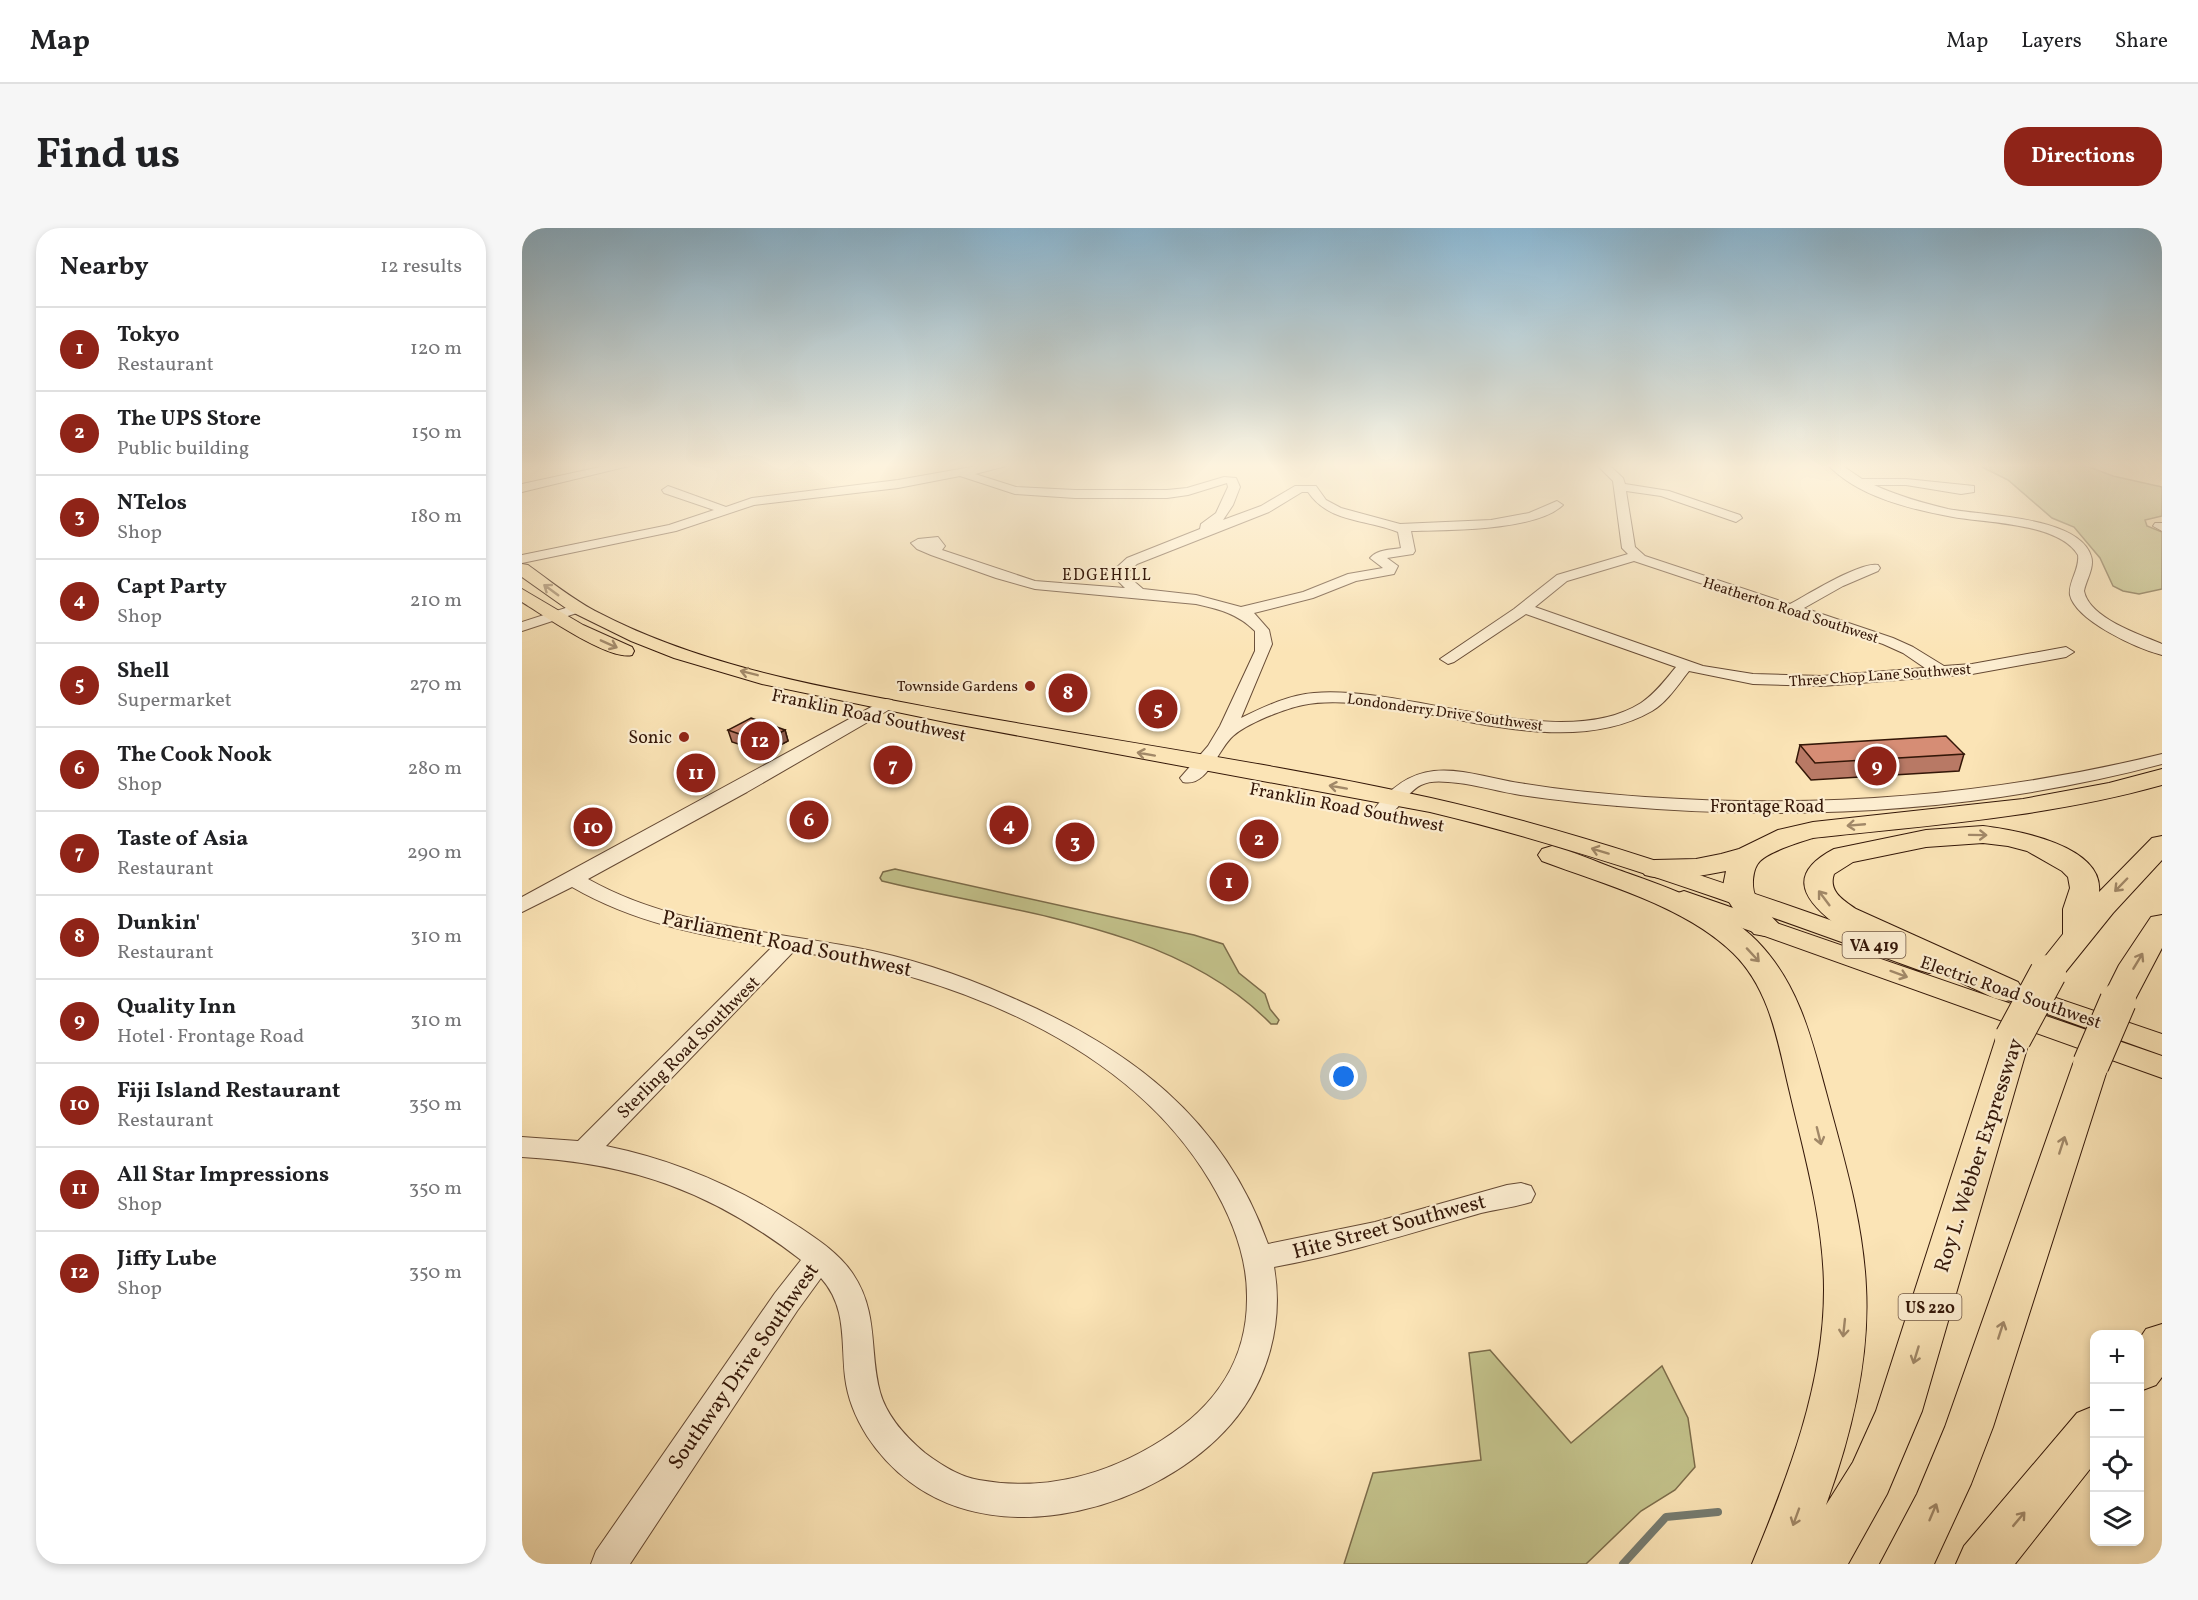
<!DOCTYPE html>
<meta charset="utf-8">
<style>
body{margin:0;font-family:Vollkorn,serif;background:#f6f6f6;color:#202124}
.controls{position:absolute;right:18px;bottom:18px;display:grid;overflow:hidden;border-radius:12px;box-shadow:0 3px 9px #0003}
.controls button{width:54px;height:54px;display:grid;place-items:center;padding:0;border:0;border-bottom:2px solid #e0e0e0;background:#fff;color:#202124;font:30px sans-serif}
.you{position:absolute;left:822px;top:849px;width:21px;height:21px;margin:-15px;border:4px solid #fff;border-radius:50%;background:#1a73e8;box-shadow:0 0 0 9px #1a73e833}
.badge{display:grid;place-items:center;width:39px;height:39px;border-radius:50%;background:#8f2418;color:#fff;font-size:20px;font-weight:700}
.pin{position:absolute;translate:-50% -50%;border:3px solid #fff;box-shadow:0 2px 6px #0006}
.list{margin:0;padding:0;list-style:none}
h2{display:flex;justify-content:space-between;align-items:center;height:78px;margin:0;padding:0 24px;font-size:26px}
h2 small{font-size:20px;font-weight:400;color:#757577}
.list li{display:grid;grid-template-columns:39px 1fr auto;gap:18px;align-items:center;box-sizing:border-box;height:84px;padding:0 24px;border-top:2px solid #e0e0e0}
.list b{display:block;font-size:22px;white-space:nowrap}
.list p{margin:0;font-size:20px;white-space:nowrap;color:#757577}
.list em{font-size:20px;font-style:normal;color:#757577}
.icon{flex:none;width:33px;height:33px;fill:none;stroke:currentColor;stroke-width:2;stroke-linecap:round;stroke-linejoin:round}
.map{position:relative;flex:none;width:1640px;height:1336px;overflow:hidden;border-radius:24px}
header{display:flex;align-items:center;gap:36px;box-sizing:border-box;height:84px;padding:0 30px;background:#fff;border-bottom:2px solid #e0e0e0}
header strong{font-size:28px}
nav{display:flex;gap:33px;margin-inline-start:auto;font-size:21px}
.intro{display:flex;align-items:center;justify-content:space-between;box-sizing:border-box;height:144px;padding:0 36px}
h1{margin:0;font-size:42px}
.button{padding:15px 27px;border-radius:24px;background:#8f2418;color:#fff;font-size:21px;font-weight:700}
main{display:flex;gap:36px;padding:0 36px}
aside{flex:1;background:#fff;border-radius:24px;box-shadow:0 3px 9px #0003}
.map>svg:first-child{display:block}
.green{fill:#c3c28b;stroke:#7c6c4a;stroke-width:1.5}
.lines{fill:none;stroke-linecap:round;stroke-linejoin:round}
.stream{stroke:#757b70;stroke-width:8}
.minor-casing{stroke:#664a34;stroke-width:2}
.major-casing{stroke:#341708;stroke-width:2}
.highway-casing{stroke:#341708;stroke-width:2}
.minor{fill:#fcedd0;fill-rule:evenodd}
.major{fill:#fbe4b6;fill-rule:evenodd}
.highway{fill:#fbe4b6;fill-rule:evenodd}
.highway-bridge-casing{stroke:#341708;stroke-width:38;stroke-linecap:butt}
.highway-bridge{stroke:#fbe4b6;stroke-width:36}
.wall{fill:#b87965;stroke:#341708;stroke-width:1.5}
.shaded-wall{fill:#966352;stroke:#341708;stroke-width:1.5}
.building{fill:#d68d75;stroke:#341708;stroke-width:1.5}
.oneway{stroke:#a18868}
.poi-dot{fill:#8f2418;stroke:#fcedd0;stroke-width:2}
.labels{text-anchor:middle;stroke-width:4.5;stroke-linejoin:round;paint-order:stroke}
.far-street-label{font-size:15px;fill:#341708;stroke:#fcedd0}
.far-poi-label{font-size:15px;fill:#341708;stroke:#fcedd0;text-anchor:end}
.far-neighbourhood-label{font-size:16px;letter-spacing:1.5px;fill:#341708;stroke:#fcedd0}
.shield{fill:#fcedd0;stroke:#705744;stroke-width:1.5}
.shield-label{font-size:16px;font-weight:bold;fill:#341708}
.street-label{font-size:18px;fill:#341708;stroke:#fcedd0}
.poi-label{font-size:18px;fill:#341708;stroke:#fcedd0;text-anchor:end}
.near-street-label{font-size:21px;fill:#341708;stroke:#fcedd0}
</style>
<header>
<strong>Map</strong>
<nav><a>Map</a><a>Layers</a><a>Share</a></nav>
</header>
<div class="intro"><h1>Find us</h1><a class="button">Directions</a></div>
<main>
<aside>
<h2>Nearby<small>12 results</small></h2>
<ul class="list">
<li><span class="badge">1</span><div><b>Tokyo</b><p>Restaurant</p></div><em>120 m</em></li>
<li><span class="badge">2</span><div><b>The UPS Store</b><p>Public building</p></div><em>150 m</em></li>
<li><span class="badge">3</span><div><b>NTelos</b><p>Shop</p></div><em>180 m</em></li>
<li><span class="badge">4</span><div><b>Capt Party</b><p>Shop</p></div><em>210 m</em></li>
<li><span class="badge">5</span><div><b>Shell</b><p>Supermarket</p></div><em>270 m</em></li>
<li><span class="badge">6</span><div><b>The Cook Nook</b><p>Shop</p></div><em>280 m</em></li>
<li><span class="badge">7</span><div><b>Taste of Asia</b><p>Restaurant</p></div><em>290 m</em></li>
<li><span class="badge">8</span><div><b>Dunkin'</b><p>Restaurant</p></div><em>310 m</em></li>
<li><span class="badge">9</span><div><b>Quality Inn</b><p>Hotel · Frontage Road</p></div><em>310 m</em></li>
<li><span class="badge">10</span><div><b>Fiji Island Restaurant</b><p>Restaurant</p></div><em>350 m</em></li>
<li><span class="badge">11</span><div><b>All Star Impressions</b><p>Shop</p></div><em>350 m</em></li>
<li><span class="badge">12</span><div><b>Jiffy Lube</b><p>Shop</p></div><em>350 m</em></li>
</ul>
</aside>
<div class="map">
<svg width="1640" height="1336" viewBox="0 0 1640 1336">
<rect width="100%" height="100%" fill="#fbe4b6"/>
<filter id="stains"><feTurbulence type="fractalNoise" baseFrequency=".00333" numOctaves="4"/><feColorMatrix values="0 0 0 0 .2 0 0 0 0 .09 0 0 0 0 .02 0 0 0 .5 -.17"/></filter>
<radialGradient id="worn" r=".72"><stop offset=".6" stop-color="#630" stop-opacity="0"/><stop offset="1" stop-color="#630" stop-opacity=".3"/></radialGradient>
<path class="green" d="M 1454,236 L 1559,236 L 1591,248 L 1640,259 L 1640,288 L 1623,292 L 1625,298 L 1640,304 L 1640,361 L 1617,366 L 1601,363 L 1591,358 L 1578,330 L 1552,299 L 1530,290 L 1486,252 Z
M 373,641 L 672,707 L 701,716 L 717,745 L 743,766 L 748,781 L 757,792 L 755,796 L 749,796 C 652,696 489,685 360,653 L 358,650 L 361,644 Z
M 968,1122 L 1049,1215 L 1140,1138 L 1166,1190 L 1173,1239 L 1153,1262 L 1119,1283 L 1064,1336 L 822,1336 L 851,1245 L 959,1232 L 947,1125 Z"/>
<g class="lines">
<path class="stream" d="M 1101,1336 L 1144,1289 L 1196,1284"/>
<g class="minor-casing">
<path id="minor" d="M 92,236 L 115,236 L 0,264 L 0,256 Z
M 466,236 L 492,236 L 453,246 L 494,259 L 553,262 L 645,262 L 665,260 L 702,249 L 714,250 L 718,259 L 711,277 L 701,292 L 739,278 L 773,258 L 794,258 L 804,272 L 819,280 L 878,296 L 969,292 L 1007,285 L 1035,273 L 1041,277 C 1014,303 926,302 889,303 L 893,323 L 891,326 L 865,330 L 876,338 L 872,346 L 834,353 L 791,370 L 732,385 L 747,402 L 750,416 L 719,490 C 742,479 766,467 792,465 C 886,457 1039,526 1119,475 C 1133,466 1144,451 1154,439 L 1004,386 L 932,434 L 926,436 L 918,431 L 992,381 L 1035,347 L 1106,326 L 1100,320 L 1091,253 L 1074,236 L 1086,236 L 1101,250 L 1103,256 L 1147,263 L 1218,287 L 1220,290 L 1214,294 L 1139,268 L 1104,263 L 1113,319 L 1123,328 L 1268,376 C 1285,367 1339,333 1356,337 L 1358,340 L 1356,343 L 1321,358 L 1282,380 L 1371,410 L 1391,419 L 1422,438 L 1450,436 L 1544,419 L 1552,424 L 1544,429 L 1450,446 L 1300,458 L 1231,456 L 1167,443 C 1156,457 1145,474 1130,483 C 1050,529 938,488 854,477 C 830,475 805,472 781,477 C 762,481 726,495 711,508 C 696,521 685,560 661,554 L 658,550 L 686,518 L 698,498 L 733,423 L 733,403 C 716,386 697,381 674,376 L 513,361 L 474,350 L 409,327 L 395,321 L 389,315 L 396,311 L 416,309 L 423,318 L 420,322 L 513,353 L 603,360 L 593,350 L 594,340 L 605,330 L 678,301 L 679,296 L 694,285 L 706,259 L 705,255 L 666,267 L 645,270 L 553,270 L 493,266 L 438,248 L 376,260 L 232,277 L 154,303 L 0,335 L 0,327 L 147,297 L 192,282 L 142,265 L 140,262 L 146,258 L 204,279 L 230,270 L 376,252 ZM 780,264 L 786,264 C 807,295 844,291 876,304 L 879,320 C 868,322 856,321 848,330 L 861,340 L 826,346 L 781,364 L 719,379 L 674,367 L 621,361 L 607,349 L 606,344 L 615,336 L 747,284 ZM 1112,333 L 1361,416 L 1381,425 L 1403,440 L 1300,448 L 1231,446 L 1181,438 L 1013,379 L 1045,353 Z
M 1305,236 L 1318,236 L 1340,251 L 1384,251 L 1452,258 L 1452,264 L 1439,266 L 1384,257 L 1352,257 C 1376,268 1401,275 1426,281 C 1461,288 1557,288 1569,328 C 1573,339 1564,352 1562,363 C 1567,390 1617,406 1640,416 L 1640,427 C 1616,421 1554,393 1548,367 C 1546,354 1558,341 1556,327 C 1537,295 1465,295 1431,289 C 1388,281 1336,269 1305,236 Z
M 1633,295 L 1640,295 L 1640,303 L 1631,298 Z
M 56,376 L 63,380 L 61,383 L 0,403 L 0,394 Z
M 364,471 L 370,472 L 372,476 L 370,480 L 225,564 L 66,651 C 148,697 240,702 331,719 C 384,729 437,746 486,768 C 606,819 701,889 746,1016 L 853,994 L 985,957 L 999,955 L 1009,958 L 1013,966 L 1009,974 C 993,979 976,981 959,985 C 890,1005 823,1026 752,1039 C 762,1095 746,1153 709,1196 C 637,1279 482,1325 388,1254 C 355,1229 328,1191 323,1149 C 319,1113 325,1079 299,1050 L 275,1083 L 108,1336 L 69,1336 L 74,1323 L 253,1065 L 279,1032 C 191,964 111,935 0,929 L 0,909 L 56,913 L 250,719 C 180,708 112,695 50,659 L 0,684 L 0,669 ZM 272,723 C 426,747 604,812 688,953 C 709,988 725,1027 725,1068 C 726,1132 693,1179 640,1212 C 585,1247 522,1264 457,1252 C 438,1249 419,1237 403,1225 C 384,1209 365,1189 358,1164 C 347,1123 357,1085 331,1046 C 317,1025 295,1011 274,997 C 215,959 153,932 84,918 Z
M 1640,526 L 1640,536 C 1463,583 1278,594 1096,578 C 1062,575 1027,572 993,566 C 970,562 948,555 926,554 C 917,553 907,553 899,557 C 882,565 874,593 853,588 L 850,584 C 866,562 885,546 912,543 C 940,540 970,551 997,555 C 1039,562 1081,566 1123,569 C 1300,581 1468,568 1640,526 Z"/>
</g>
<g class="major-casing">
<path id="major" d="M 0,336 L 6,337 C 28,353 49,370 73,383 C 187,443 318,462 443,486 C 598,514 755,536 909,570 C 1082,609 1249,672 1417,730 L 1421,736 L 1417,742 L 1407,745 L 1397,742 C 1236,684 1075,624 908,584 L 428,495 L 240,456 L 152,430 L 109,413 L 48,383 L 0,349 Z
M 0,361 L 61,397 L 110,419 L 112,423 L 110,427 C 87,433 21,387 0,374 Z
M 1162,663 L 1640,828 L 1640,850 L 1153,676 L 1149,671 L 1153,666 Z
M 1496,757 L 1640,806 L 1640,827 L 1486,772 L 1482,766 L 1486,760 Z"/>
</g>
<g class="highway-casing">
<path id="highway" d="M 1640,541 L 1640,557 C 1526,589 1408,597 1291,610 C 1278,614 1248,623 1238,633 C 1230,641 1229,660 1234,669 C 1240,681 1251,689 1259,699 L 1254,706 L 1243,708 L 1232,706 L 1216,688 L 1202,666 L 1201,658 L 1204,643 C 1178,648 1149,654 1123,647 L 1118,641 L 1123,635 L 1133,632 L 1174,631 L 1199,626 L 1217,621 L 1256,602 L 1291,594 L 1501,571 L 1587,555 Z
M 1461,598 C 1493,602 1582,617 1577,664 L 1630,610 L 1640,608 L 1640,632 L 1591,685 L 1537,752 L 1526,755 L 1515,752 L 1510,745 L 1541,706 L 1541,681 L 1548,660 L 1546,649 L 1540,643 L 1505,623 L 1486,618 L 1461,615 L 1404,619 L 1331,634 L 1312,646 C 1306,663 1321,672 1334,681 L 1496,754 L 1501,762 L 1496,770 L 1484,773 L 1472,770 L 1312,695 C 1277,668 1268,644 1312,621 L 1404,602 Z
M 1030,618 C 1052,624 1073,633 1094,641 C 1141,658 1199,676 1235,713 C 1276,755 1289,808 1304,864 C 1321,928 1341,992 1344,1059 C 1348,1132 1329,1208 1304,1277 L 1331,1234 L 1354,1183 L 1474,810 L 1479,802 L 1491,798 L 1503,802 L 1508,810 L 1400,1183 L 1365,1266 L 1326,1336 L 1230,1336 C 1266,1249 1302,1157 1302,1062 C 1302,995 1283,929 1268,865 C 1256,816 1249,762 1211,725 C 1163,678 1081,656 1020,633 L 1016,627 L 1020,621 Z
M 1640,687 L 1640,720 L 1608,781 L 1596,784 L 1584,781 L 1579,773 L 1597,737 L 1629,689 Z
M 1569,824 L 1582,827 L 1587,836 L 1471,1199 L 1449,1256 L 1412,1336 L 1358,1336 L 1395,1266 L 1423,1199 L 1551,836 L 1556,827 Z
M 1640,1096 L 1640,1149 L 1634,1157 L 1618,1163 L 1618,1110 L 1624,1101 Z
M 1572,1178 L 1572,1236 L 1493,1336 L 1434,1336 L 1442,1318 L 1555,1185 Z"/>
</g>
<use href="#minor" class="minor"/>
<use href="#major" class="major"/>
<use href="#highway" class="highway"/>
<g class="highway-bridge-casing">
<path id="highway-bridge" d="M 1491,810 L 1526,745
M 1569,836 L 1596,773"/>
</g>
<use href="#highway-bridge" class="highway-bridge"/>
</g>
<path class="wall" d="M 206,502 L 263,502 L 266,513 L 244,525 L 210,514 Z
M 1278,517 L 1442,526 L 1437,543 L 1289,552 L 1274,534 Z"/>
<path class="shaded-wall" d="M 263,502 L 266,513 L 244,525 L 240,514 Z"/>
<path class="building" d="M 229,490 L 263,502 L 240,514 L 206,502 Z
M 1424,508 L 1442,526 L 1293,535 L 1278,517 Z"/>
<defs><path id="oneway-shaft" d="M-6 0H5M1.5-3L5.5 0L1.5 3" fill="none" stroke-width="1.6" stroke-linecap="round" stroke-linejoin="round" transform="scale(1.5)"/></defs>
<g class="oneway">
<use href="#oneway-shaft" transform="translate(29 362) rotate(-144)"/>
<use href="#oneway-shaft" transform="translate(87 416) rotate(24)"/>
<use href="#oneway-shaft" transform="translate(227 445) rotate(-166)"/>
<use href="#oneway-shaft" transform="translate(624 526) rotate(-170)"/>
<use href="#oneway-shaft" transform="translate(816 559) rotate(-170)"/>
<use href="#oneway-shaft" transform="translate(1334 597) rotate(175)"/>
<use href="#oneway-shaft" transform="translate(1456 607) rotate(1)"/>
<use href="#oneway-shaft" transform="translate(1078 623) rotate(-163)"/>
<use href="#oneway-shaft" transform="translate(1599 657) rotate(134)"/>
<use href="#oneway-shaft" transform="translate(1302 670) rotate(-127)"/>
<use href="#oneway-shaft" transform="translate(1231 727) rotate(47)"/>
<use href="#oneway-shaft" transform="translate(1616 733) rotate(-59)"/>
<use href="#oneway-shaft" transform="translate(1377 746) rotate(20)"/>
<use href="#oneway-shaft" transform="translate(1297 908) rotate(76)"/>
<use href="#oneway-shaft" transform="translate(1540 917) rotate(-72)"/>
<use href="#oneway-shaft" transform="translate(1322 1100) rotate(96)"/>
<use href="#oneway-shaft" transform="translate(1479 1102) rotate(-72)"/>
<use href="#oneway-shaft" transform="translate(1394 1127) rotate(107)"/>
<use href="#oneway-shaft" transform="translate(1411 1284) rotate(-67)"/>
<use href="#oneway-shaft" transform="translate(1274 1289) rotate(110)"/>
<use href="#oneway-shaft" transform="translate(1497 1291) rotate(-50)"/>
</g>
<linearGradient id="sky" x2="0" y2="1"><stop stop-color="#8bb8d4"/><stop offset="0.56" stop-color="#fdf3de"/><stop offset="1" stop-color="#fdf3de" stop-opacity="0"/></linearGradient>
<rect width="1640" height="424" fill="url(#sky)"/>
<g class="poi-dot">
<circle cx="508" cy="458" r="6"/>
<circle cx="162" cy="509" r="6"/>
</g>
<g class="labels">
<g class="far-street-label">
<text transform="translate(1269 382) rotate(18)" y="5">Heatherton Road Southwest</text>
<text transform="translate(1358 447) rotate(-4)" y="5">Three Chop Lane Southwest</text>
<text transform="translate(923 484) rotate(8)" y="5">Londonderry Drive Southwest</text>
</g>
<g class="far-poi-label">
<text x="496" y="463">Townside Gardens</text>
</g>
<g class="far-neighbourhood-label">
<text x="585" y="352">EDGEHILL</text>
</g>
<g class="shield">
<rect x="1320.5" y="704" width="63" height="26" rx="4.5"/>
<rect x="1376.5" y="1066" width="63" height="26" rx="4.5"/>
</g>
<g class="shield-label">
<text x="1352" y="723">VA 419</text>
<text x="1408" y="1085">US 220</text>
</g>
<g class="street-label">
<text transform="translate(347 487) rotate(12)" y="6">Franklin Road Southwest</text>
<text x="1245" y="584">Frontage Road</text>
<text transform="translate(825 579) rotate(11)" y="6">Franklin Road Southwest</text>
<text transform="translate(1489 764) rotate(19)" y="6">Electric Road Southwest</text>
<text transform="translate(166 819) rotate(-45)" y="6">Sterling Road Southwest</text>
</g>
<g class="poi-label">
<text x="150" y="515">Sonic</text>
</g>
<g class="near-street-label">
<text transform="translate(265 715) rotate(12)" y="7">Parliament Road Southwest</text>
<text transform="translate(1456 927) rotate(-72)" y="7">Roy L. Webber Expressway</text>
<text transform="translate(867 998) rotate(-15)" y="7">Hite Street Southwest</text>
<text transform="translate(221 1138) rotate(-55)" y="7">Southway Drive Southwest</text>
</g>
</g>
<rect width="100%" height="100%" filter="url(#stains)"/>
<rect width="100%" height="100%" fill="url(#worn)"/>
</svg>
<div class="controls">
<button>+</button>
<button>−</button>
<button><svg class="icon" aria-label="locate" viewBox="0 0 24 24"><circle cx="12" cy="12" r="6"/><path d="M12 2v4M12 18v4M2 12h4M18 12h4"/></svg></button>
<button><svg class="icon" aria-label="layers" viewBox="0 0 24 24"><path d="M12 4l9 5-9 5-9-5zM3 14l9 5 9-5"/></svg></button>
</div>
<div class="you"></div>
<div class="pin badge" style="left:707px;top:654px">1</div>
<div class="pin badge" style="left:737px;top:611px">2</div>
<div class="pin badge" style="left:553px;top:614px">3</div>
<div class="pin badge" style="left:487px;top:597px">4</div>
<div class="pin badge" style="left:636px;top:481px">5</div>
<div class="pin badge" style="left:287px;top:592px">6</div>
<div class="pin badge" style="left:371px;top:537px">7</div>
<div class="pin badge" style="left:546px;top:465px">8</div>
<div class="pin badge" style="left:1355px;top:538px">9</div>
<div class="pin badge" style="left:71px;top:599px">10</div>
<div class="pin badge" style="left:174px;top:545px">11</div>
<div class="pin badge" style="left:238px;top:513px">12</div>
</div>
</main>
